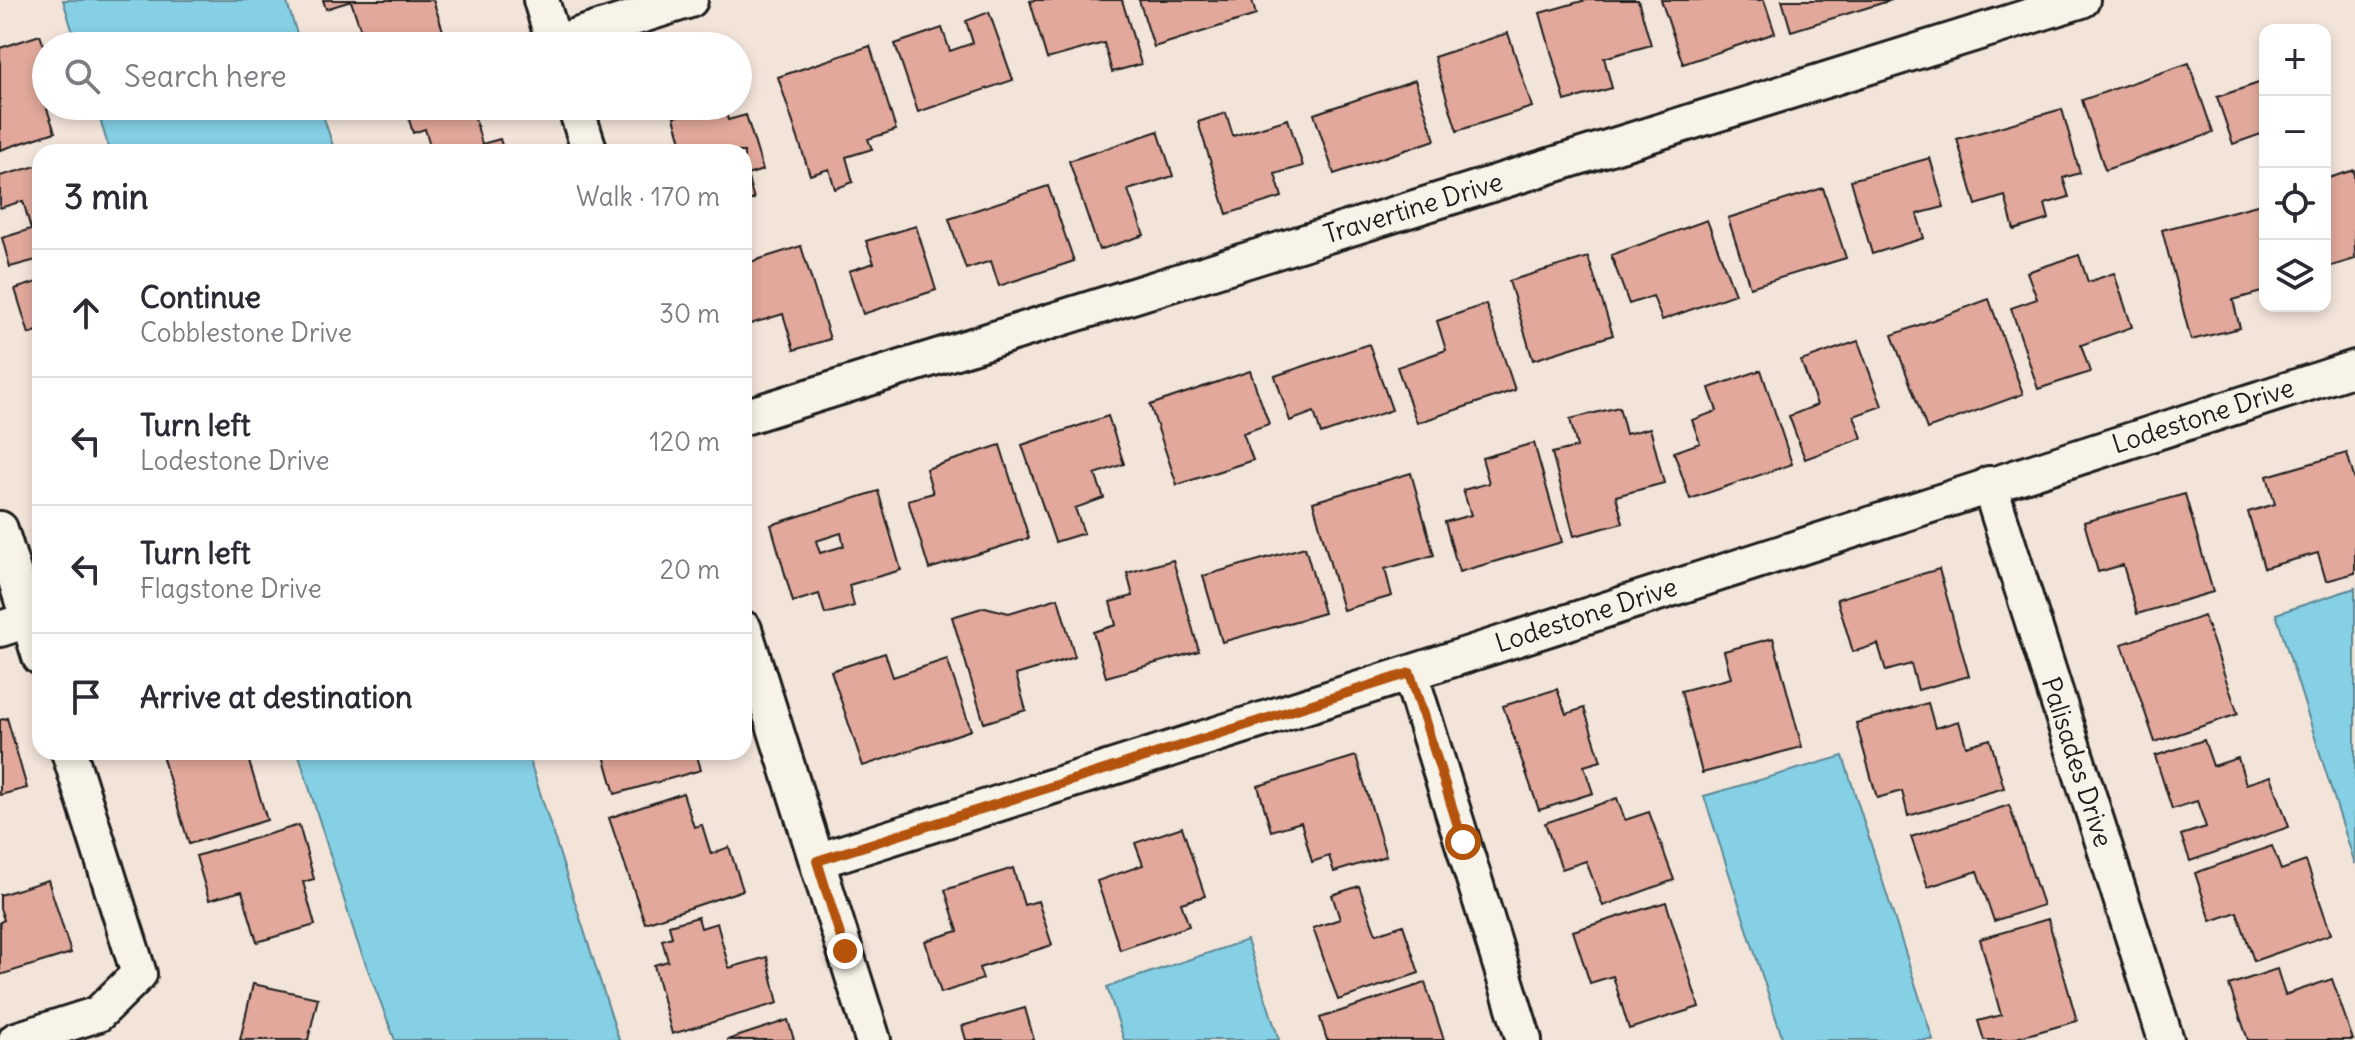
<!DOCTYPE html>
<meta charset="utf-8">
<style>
body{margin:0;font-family:Delius,sans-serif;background:#f7f7f7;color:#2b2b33}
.controls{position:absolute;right:24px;top:24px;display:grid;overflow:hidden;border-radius:16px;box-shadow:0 4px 12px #0003}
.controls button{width:72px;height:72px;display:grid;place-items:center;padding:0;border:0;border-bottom:2px solid #e1e1e2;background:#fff;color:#2b2b33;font:40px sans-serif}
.stop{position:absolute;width:24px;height:24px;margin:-18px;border:6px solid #b45309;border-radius:50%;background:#fff}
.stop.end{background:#b45309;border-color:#fff;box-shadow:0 2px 8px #0008}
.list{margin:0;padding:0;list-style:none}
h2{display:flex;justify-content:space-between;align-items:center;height:104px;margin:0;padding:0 32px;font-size:34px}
h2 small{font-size:26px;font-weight:400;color:#7c7c81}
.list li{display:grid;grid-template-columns:52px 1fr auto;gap:24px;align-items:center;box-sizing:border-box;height:128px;padding:0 32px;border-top:2px solid #e1e1e2}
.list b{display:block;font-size:30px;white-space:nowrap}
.list p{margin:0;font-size:26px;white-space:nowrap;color:#7c7c81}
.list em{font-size:26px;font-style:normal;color:#7c7c81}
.icon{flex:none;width:44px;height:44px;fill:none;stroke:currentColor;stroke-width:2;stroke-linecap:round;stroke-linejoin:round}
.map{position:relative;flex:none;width:2355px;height:1040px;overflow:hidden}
.search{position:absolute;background:#fff;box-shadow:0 4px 12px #0003;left:32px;top:32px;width:720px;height:88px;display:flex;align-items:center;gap:20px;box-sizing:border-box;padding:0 28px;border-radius:44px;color:#7c7c81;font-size:30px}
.panel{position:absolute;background:#fff;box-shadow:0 4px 12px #0003;left:32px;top:144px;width:720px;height:616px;border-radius:24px}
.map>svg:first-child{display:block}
.water{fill:#85d0e5;stroke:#5b8895;stroke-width:2}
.building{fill:#e1a89b;stroke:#1c1c1c;stroke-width:2;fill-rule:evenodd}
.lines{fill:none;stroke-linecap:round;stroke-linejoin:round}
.minor-casing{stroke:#1c1c1c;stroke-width:40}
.minor{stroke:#f7f3e8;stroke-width:34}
.route{stroke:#b45309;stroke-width:10}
.labels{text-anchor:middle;stroke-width:7;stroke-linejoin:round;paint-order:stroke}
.street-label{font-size:26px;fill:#1c1c1c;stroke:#f7f3e8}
</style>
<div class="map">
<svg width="2355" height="1040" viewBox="0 0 2355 1040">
<rect width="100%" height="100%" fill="#f3e4d9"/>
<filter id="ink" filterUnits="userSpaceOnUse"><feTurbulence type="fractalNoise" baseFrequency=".0125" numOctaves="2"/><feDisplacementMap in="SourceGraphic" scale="16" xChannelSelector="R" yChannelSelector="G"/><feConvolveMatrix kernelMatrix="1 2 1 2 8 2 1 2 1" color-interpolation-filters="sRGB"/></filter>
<g filter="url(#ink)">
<path class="water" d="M 63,0 L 286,0 L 301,46 L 77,46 Z
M 96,106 L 320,106 L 335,152 L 110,152 Z
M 2355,588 L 2355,864 L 2276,614 Z
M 298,752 L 527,752 L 619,1040 L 395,1040 L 357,941 Z
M 1843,756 L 1933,1040 L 1783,1040 L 1704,796 Z
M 1247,940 L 1279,1040 L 1124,1040 L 1107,987 Z"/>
<path class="building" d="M 323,0 L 433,0 L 448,46 L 366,46 L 351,1 L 326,9 Z
M 1034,0 L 1122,0 L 1141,64 L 1112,72 L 1104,43 L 1047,59 L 1030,1 Z
M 1139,0 L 1252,0 L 1256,15 L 1154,47 Z
M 1586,0 L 1638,0 L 1651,45 L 1604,58 L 1612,88 L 1565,101 L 1540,13 Z
M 1661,0 L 1764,0 L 1775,33 L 1683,64 Z
M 1782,0 L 1892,0 L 1791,31 Z
M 989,12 L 1013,80 L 918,112 L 895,44 L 942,28 L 950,51 L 973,43 L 966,21 Z
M 1508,33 L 1532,107 L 1457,131 L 1434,57 Z
M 40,35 L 46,52 L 46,106 L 55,106 L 47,109 L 55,132 L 0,150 L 0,48 Z
M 870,46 L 896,130 L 868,139 L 872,149 L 846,157 L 853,182 L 835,189 L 829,169 L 810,175 L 778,77 Z
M 2189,63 L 2213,133 L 2105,170 L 2082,100 Z
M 1415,80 L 1435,140 L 1334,174 L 1314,114 Z
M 2265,81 L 2265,146 L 2261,134 L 2233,144 L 2217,97 Z
M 405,106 L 493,106 L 473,111 L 482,144 L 500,139 L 504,152 L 432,152 L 425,129 L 413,133 Z
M 712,106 L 724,106 L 728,120 L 746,115 L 763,170 L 747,175 L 754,199 L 744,203 L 744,152 L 684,152 L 674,117 Z
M 2062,109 L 2080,173 L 2063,178 L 2069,197 L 2045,204 L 2049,219 L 2014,230 L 2005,196 L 1976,205 L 1957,139 Z
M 1226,113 L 1233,136 L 1288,119 L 1303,166 L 1275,174 L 1282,197 L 1227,214 L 1198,122 Z
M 1158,131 L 1173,176 L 1128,190 L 1144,235 L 1099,250 L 1069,161 Z
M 1930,158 L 1944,207 L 1917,214 L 1924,238 L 1872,254 L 1851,180 Z
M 40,165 L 40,259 L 10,267 L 2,238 L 31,229 L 23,201 L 0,208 L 0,176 Z
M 2354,170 L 2355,259 L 2325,268 L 2325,179 Z
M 1048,186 L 1074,261 L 999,286 L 991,261 L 966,269 L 949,219 Z
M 1823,188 L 1846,258 L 1750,287 L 1728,218 Z
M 2261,204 L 2265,219 L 2265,291 L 2233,300 L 2240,328 L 2191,340 L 2162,230 Z
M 1707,220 L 1735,294 L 1662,320 L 1653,296 L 1629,304 L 1611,255 Z
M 916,226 L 936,290 L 863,314 L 849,271 L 874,263 L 866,241 Z
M 801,246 L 830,339 L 794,350 L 783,314 L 744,326 L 744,264 Z
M 2079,255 L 2088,282 L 2114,273 L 2132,327 L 2081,345 L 2090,372 L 2038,389 L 2011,308 L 2037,299 L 2027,272 Z
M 1588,257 L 1613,335 L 1533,360 L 1509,281 Z
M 40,281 L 40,330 L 29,334 L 15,289 Z
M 1989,299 L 2023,394 L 1927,429 L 1892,335 Z
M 1486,304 L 1515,390 L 1417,423 L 1397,367 L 1446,350 L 1437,321 Z
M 1858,341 L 1882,406 L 1854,416 L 1862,438 L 1805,459 L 1789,416 L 1817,405 L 1801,361 Z
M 1369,344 L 1392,410 L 1321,434 L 1314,412 L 1290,421 L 1275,376 Z
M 1761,370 L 1792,464 L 1690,499 L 1674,452 L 1700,443 L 1692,420 L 1717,411 L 1709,388 Z
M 1250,371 L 1269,424 L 1243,433 L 1253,460 L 1177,485 L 1150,405 Z
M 1619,407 L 1626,434 L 1650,428 L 1664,483 L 1616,496 L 1623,523 L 1574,536 L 1552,453 L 1577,447 L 1570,419 Z
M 1108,416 L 1124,464 L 1095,474 L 1104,498 L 1075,508 L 1084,533 L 1055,542 L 1022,445 Z
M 1534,443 L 1562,542 L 1459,572 L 1445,522 L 1471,515 L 1463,490 L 1489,483 L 1482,458 Z
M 1000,445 L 1029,538 L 929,569 L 908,500 L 933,493 L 926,469 Z
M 2347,453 L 2355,481 L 2355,573 L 2326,581 L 2318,553 L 2264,568 L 2248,512 L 2275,504 L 2267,476 Z
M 1411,473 L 1434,555 L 1385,569 L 1392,596 L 1343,610 L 1313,502 Z
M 878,491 L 901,570 L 849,585 L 854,606 L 825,614 L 819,594 L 793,602 L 771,525 ZM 841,533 L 844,546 L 820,553 L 816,541 Z
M 2185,494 L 2213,592 L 2137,614 L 2123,565 L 2098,572 L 2084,522 Z
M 1305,547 L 1324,613 L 1222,642 L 1203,576 Z
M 1173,560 L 1199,651 L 1106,677 L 1093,632 L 1116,625 L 1110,602 L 1133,596 L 1127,573 Z
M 1939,569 L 1969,676 L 1918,690 L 1911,664 L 1886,671 L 1878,644 L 1853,652 L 1837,599 Z
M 1058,598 L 1075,657 L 1016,675 L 1026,710 L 984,723 L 952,617 L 985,607 L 1009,613 Z
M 2204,616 L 2238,714 L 2155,742 L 2122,644 Z
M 1773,638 L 1802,747 L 1702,773 L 1681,691 L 1731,678 L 1724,651 Z
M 885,653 L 893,677 L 947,659 L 971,730 L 863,766 L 831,671 Z
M 1557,689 L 1566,714 L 1584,708 L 1601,761 L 1584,766 L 1593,793 L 1539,810 L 1503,706 Z
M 1928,703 L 1935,728 L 1959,721 L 1966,746 L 1990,739 L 2004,788 L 1908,816 L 1902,791 L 1877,798 L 1856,723 Z
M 7,718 L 27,788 L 0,795 L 0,720 Z
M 2204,740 L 2213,766 L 2238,758 L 2246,784 L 2271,776 L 2289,827 L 2190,861 L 2181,835 L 2206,827 L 2197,801 L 2172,809 L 2155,756 Z
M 161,752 L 246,752 L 267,820 L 189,844 Z
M 603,752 L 696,752 L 701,770 L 615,794 Z
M 1356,756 L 1386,856 L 1334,872 L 1329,856 L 1312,862 L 1301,822 L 1271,831 L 1258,786 Z
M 683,793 L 694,827 L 702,825 L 711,854 L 729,847 L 743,890 L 645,923 L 609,818 Z
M 1617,798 L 1625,820 L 1649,812 L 1674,880 L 1603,906 L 1586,861 L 1562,869 L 1545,823 Z
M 2009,805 L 2043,905 L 1994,921 L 1977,871 L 1928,887 L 1911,837 Z
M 299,825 L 314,879 L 303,882 L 315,925 L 257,942 L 242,891 L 209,900 L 196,856 Z
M 1182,827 L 1205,896 L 1181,903 L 1189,926 L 1120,950 L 1097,881 L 1143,865 L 1135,843 Z
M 2272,846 L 2281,870 L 2306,861 L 2331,934 L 2254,961 L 2237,912 L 2211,921 L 2195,873 Z
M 1013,868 L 1024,905 L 1038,901 L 1052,945 L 979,968 L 983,979 L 941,993 L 925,941 L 958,931 L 945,890 Z
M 48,880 L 71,953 L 0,975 L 0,922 L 4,920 L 0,908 L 0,895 Z
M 1359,886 L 1376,934 L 1403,925 L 1419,973 L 1338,1000 L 1313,928 L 1340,919 L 1332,895 Z
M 1666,902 L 1699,1007 L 1629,1029 L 1613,976 L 1590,983 L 1573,931 Z
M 698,917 L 701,928 L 717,923 L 729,968 L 767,957 L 778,1003 L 672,1034 L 654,965 L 668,961 L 662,940 L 672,937 L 669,925 Z
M 2048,919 L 2077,1021 L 2009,1040 L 1984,1040 L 1978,1021 L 2001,1015 L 1980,939 Z
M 2277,969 L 2285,995 L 2332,979 L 2353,1040 L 2248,1040 L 2229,985 Z
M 1425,983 L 1444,1040 L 1327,1040 L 1320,1018 Z
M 253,984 L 318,998 L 308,1040 L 240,1040 Z
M 1025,1008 L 1034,1040 L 966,1040 L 962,1026 Z
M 788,1020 L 794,1040 L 727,1040 Z"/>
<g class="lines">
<g class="minor-casing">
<path id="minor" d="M 541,0 L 555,46
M 554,43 L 690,0
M 575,106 L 590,152
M 744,417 L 2082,0
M 1989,484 L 2166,1040
M 0,529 L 40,657
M 0,629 L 28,620
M 744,629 L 873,1040
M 1410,673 L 1524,1040
M 817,861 L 1410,673 L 2355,368
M 16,1040 L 98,1014 L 139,974 L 69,752"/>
</g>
<use href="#minor" class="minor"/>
</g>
</g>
<g class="lines" filter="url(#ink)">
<path class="route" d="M 845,951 L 817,861 L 1410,673 L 1463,842"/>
</g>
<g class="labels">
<g class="street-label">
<text transform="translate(1413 208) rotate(-17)" y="9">Travertine Drive</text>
<text transform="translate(2203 416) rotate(-18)" y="9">Lodestone Drive</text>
<text transform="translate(1586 615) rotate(-18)" y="9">Lodestone Drive</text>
<text transform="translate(2077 762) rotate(72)" y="9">Palisades Drive</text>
</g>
</g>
</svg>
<div class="controls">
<button>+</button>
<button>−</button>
<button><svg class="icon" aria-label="locate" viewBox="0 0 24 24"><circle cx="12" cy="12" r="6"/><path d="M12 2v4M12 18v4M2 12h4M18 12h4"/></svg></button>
<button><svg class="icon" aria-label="layers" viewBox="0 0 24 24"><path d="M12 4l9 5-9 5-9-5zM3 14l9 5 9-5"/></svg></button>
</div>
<div class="stop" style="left:1463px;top:842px"></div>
<div class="stop end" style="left:845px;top:951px"></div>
<div class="search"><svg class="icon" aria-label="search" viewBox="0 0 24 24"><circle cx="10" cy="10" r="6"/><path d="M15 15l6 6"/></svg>Search here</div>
<section class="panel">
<h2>3 min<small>Walk · 170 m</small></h2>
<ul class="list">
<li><svg class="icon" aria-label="ahead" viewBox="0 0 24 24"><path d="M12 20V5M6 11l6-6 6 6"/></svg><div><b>Continue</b><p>Cobblestone Drive</p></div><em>30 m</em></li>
<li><svg class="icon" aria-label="left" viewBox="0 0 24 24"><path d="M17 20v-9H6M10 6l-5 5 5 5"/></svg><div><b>Turn left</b><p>Lodestone Drive</p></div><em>120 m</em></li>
<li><svg class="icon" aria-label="left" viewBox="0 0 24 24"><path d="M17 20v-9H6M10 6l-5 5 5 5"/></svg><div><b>Turn left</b><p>Flagstone Drive</p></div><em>20 m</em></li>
<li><svg class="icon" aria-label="arrive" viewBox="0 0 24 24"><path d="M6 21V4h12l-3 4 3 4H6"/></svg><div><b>Arrive at destination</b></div></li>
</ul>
</section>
</div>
